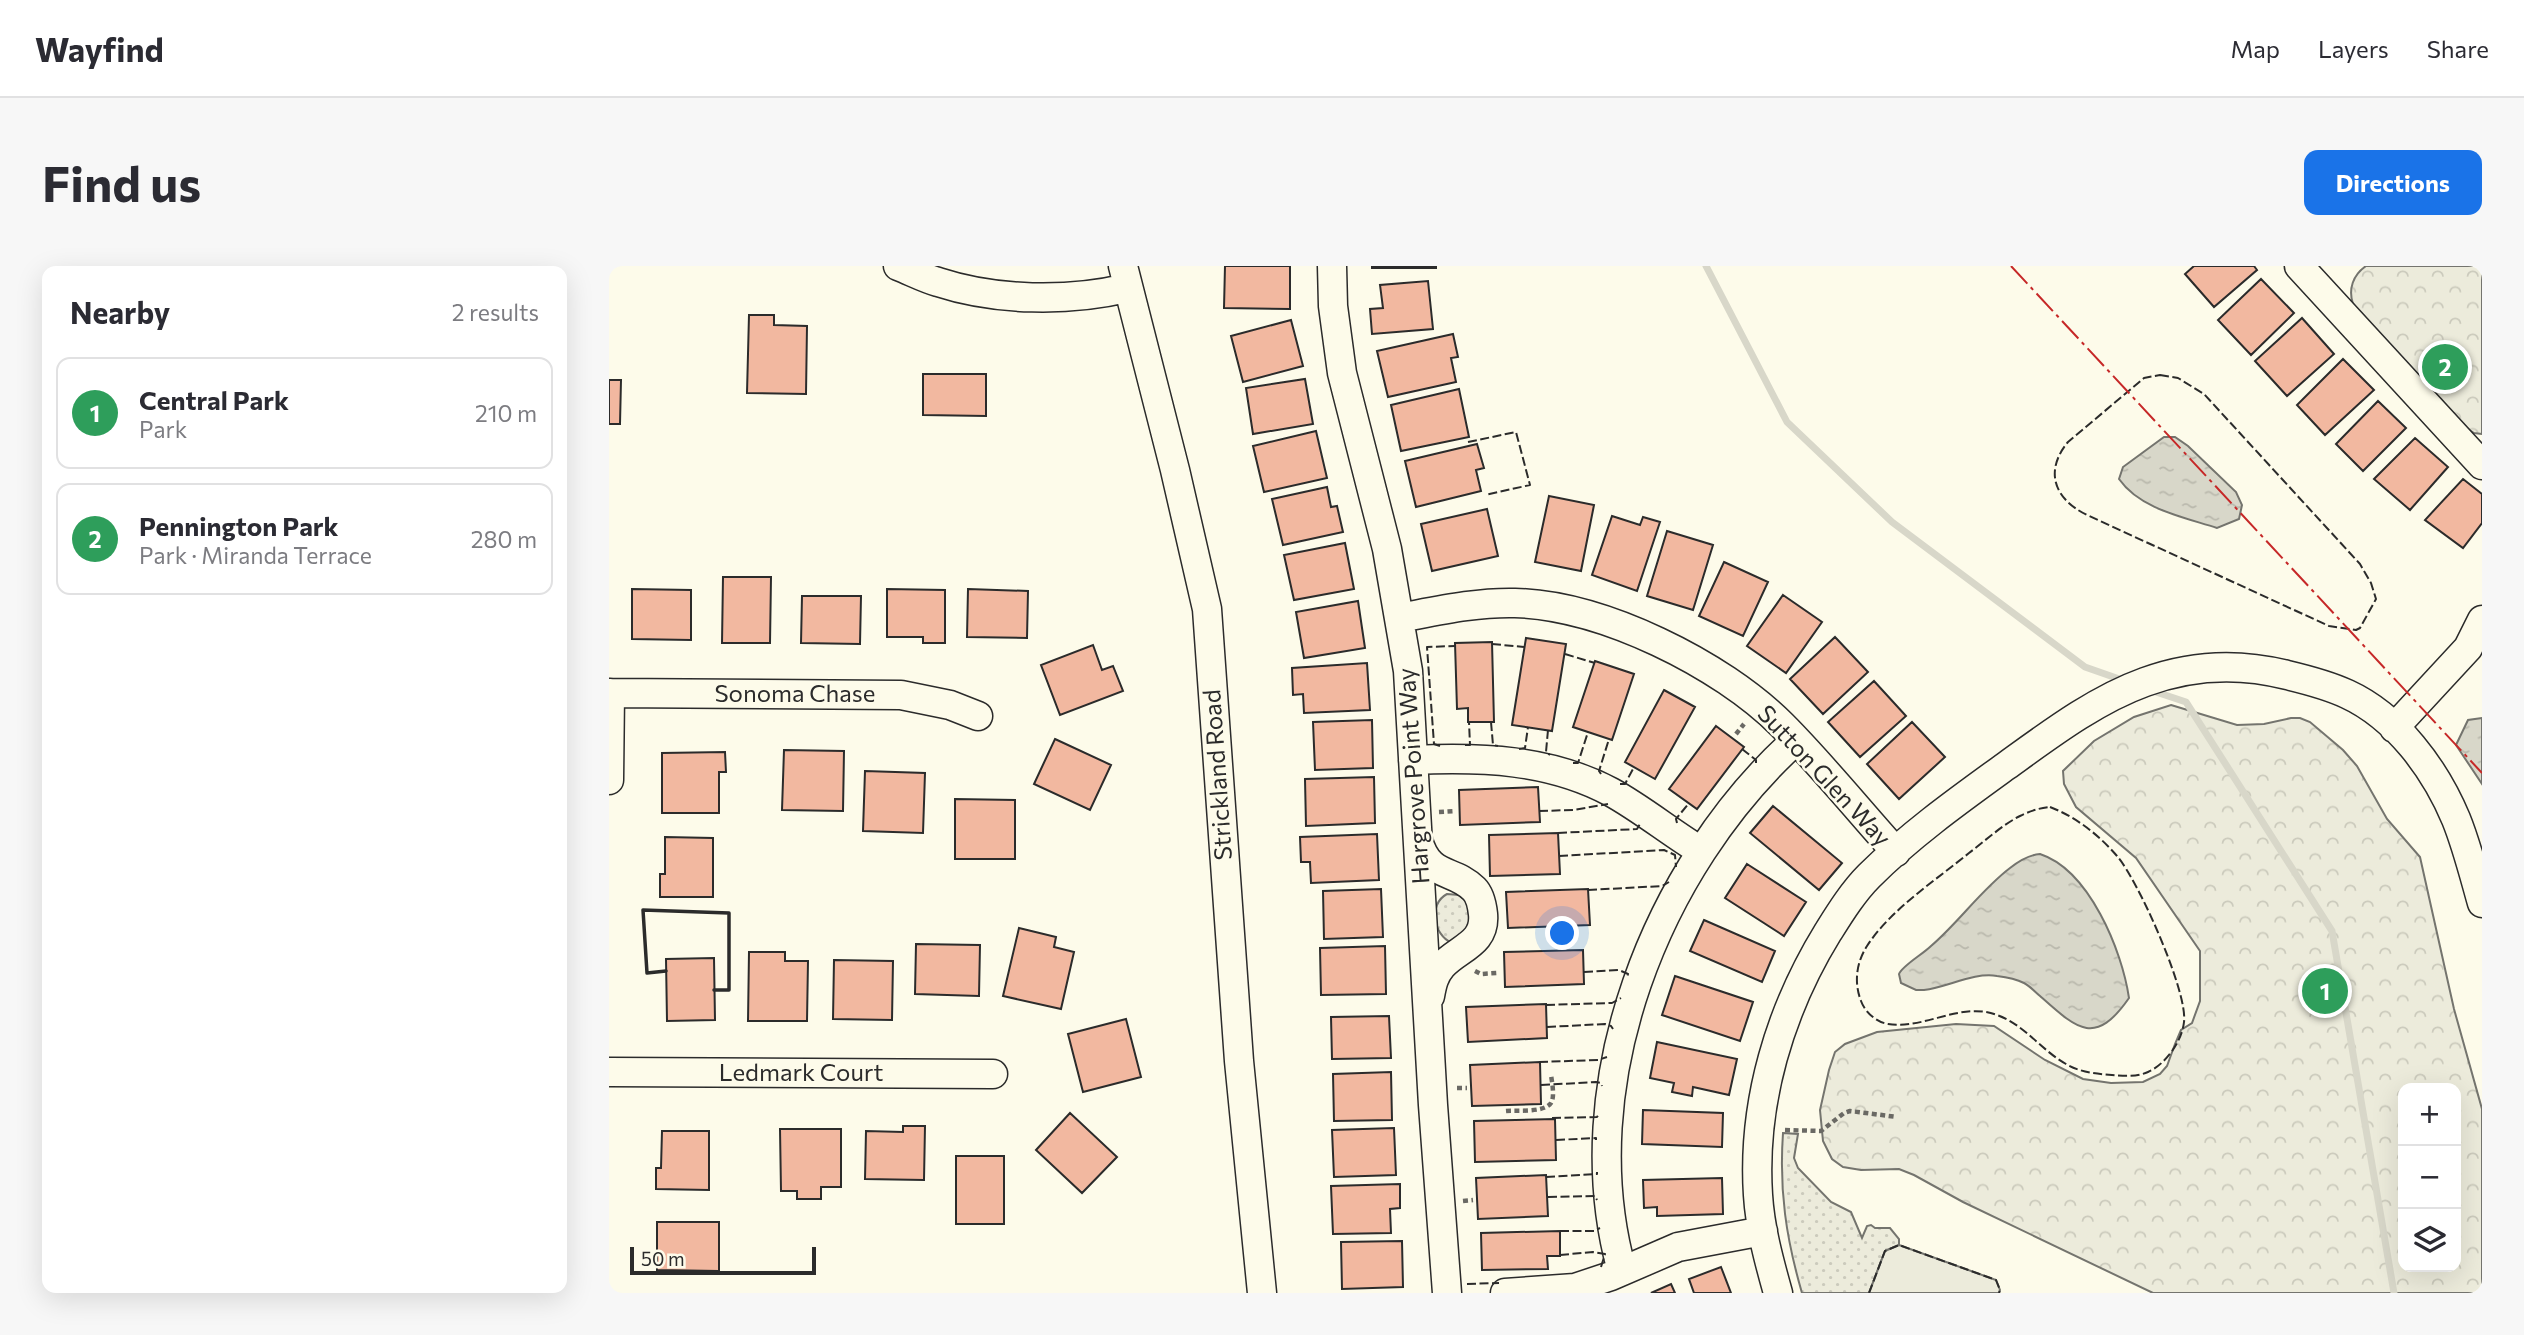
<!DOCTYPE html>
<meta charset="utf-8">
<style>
body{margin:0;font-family:Commissioner,sans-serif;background:#f7f7f7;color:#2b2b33}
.controls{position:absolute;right:21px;bottom:21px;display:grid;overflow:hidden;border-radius:14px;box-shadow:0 7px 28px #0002}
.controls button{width:63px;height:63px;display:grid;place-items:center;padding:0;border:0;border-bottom:2px solid #e1e1e2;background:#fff;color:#2b2b33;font:35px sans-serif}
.scale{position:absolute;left:21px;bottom:18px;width:186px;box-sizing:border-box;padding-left:7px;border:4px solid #2b2b2b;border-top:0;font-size:19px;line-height:24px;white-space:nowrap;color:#2b2b2b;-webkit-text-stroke:5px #fdfbea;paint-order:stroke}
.you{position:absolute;left:954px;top:668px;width:24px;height:24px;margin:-18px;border:5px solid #fff;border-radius:50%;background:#1a73e8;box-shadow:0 0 0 10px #1a73e833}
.badge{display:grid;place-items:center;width:46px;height:46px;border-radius:50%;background:#1a73e8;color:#fff;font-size:23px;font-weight:700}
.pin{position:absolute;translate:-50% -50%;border:4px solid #fff;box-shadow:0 2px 7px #0006}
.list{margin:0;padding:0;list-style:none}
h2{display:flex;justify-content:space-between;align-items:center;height:91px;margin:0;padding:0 28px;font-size:30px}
h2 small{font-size:23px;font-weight:400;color:#7c7c81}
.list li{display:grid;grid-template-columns:46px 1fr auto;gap:21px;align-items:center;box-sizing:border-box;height:112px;margin:0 14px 14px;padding:0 14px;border:2px solid #e1e1e2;border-radius:14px}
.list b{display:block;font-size:26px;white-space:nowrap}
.list p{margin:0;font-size:23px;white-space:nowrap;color:#7c7c81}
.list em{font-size:23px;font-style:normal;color:#7c7c81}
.icon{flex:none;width:38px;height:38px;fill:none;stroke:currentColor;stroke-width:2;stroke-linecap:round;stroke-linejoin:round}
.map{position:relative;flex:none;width:1873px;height:1027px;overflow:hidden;border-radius:14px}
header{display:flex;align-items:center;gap:42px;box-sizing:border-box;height:98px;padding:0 35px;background:#fff;border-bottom:2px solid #e1e1e2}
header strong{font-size:33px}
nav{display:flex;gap:38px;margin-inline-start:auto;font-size:24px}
.intro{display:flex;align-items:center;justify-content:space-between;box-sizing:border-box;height:168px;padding:0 42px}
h1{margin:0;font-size:49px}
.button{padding:18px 32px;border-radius:14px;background:#1a73e8;color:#fff;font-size:24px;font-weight:700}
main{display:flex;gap:42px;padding:0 42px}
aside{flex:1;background:#fff;border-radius:14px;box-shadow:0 7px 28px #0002}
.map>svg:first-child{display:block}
.grass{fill:url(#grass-dots);stroke:#74746e;stroke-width:2}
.park{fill:url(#park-crowns);stroke:#74746e;stroke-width:2;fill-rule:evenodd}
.pitch{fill:#ecebdb;stroke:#74746e;stroke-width:2}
.water{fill:url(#water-ripples);stroke:#74746e;stroke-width:2}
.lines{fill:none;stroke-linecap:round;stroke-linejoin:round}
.stream{stroke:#d8d7c9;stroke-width:7}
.building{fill:#f2b8a0;stroke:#2b2b2b;stroke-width:2}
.minor-casing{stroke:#2b2b2b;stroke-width:31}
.path{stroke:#6a6964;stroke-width:4.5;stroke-dasharray:5 3.5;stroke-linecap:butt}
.minor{stroke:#fdfbea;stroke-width:28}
.fence{stroke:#2b2b2b;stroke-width:2;stroke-dasharray:9 3.5;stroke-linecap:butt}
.wall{stroke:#2b2b2b;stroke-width:3.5}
.power{stroke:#c62828;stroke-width:2;stroke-dasharray:24 5 3.5 5;stroke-linecap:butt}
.labels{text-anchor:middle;stroke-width:5;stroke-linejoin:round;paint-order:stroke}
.street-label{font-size:24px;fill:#2b2b2b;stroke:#fdfbea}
</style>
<header>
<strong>Wayfind</strong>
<nav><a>Map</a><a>Layers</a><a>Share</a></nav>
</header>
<div class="intro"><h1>Find us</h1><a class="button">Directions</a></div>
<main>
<aside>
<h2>Nearby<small>2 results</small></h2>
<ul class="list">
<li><span class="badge" style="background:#2e9e5b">1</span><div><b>Central Park</b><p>Park</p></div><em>210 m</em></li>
<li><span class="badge" style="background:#2e9e5b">2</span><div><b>Pennington Park</b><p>Park · Miranda Terrace</p></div><em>280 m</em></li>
</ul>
</aside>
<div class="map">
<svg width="1873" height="1027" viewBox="0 0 1873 1027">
<defs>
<pattern id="grass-dots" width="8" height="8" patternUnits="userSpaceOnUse" patternTransform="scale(1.75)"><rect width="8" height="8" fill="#ecebdb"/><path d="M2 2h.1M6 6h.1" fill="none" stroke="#cbcabc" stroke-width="1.8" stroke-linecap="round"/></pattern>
<pattern id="park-crowns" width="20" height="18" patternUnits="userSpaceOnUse" patternTransform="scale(1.75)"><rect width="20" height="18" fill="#ecebdb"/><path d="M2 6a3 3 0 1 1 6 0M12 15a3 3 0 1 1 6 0" fill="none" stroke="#cbcabc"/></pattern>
<pattern id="water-ripples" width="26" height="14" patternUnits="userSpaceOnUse" patternTransform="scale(1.75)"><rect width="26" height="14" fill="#d8d7c9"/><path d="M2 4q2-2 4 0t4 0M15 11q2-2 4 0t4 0" fill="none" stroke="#bab9ad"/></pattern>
</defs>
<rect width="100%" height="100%" fill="#fdfbea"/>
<path class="grass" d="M 838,628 L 850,629 L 859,637 L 862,663 L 843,677 C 824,669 819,638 838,628 Z
M 1174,867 L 1189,868 L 1185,892 L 1189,902 L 1222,936 L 1242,946 L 1253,972 L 1258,960 L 1262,959 L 1266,962 L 1281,962 L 1290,973 L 1290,979 L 1276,985 L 1260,1027 L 1193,1027 C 1177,972 1170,924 1174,867 Z"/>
<path class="park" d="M 1757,0 L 1873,0 L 1873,168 L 1865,167 L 1854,160 L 1744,38 C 1739,23 1744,9 1757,0 Z
M 1562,439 L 1628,459 L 1655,458 L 1682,452 L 1691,452 L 1701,456 L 1734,484 L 1748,500 L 1778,553 L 1811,591 L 1845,743 L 1873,843 L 1873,1027 L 1544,1027 L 1354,936 L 1305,909 L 1290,903 L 1252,904 L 1234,901 L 1223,893 L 1214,875 L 1211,844 L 1220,804 L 1226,786 L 1236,778 L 1268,766 L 1347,758 L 1385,760 L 1436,794 L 1474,813 L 1502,817 L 1534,816 L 1551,808 L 1558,800 L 1566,778 L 1572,764 L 1583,757 L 1591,735 L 1591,685 L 1527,592 L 1467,541 L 1455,518 L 1454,505 L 1485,475 L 1525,451 ZM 1847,822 L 1847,1001 L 1794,1001 L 1794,822 Z"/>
<path class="pitch" d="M 1290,979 L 1387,1014 L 1391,1024 L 1390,1027 L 1260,1027 L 1276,985 Z"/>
<path class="water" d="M 1555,171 L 1566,171 L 1579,180 L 1627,226 L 1633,239 L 1630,253 L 1608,262 C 1574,251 1531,243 1510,213 L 1514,201 Z
M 1873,452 L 1873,518 L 1847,479 L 1859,454 Z
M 1431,588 C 1480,604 1513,684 1520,732 C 1486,781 1468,763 1431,730 C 1426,726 1421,720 1415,717 C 1407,713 1396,711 1388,710 C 1365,706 1339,721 1315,724 L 1307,724 L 1292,717 L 1290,708 C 1293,700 1314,688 1322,680 C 1350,656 1372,624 1401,602 C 1410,595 1419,589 1431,588 Z"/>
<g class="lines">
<path class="stream" d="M 1097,0 L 1178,156 L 1283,256 L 1476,401 L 1516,415
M 1541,424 L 1577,436 L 1723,665 L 1785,1027"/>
</g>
<path class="building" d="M 616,0 L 681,0 L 681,43 L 615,42 Z
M 763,0 L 827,0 L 827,2 L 763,2 Z
M 1585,0 L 1645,0 L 1648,4 L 1605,41 L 1576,8 Z
M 1652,13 L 1685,47 L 1642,89 L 1609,54 Z
M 819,15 L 824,63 L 763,68 L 761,43 L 774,42 L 771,19 Z
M 140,49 L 165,49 L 165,59 L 198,60 L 197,128 L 138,127 Z
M 1693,52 L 1725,88 L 1678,130 L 1646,95 Z
M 682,54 L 694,100 L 634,116 L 622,70 Z
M 844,68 L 849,91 L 842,92 L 847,116 L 779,131 L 768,85 Z
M 1734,93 L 1765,124 L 1716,169 L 1688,139 Z
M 314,108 L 377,108 L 377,150 L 314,149 Z
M 696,113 L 704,158 L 644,168 L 637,122 Z
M 0,114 L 12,114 L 11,158 L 0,158 Z
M 850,123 L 860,171 L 792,185 L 782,139 Z
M 1769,135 L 1797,162 L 1754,205 L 1727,178 Z
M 707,165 L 718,212 L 655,226 L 644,180 Z
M 1806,172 L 1839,201 L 1801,244 L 1765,213 Z
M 868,178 L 875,202 L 867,204 L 872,225 L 807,241 L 796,195 Z
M 1854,213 L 1873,228 L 1873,257 L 1854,282 L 1816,254 Z
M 718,221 L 722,241 L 728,240 L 734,266 L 674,279 L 663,233 Z
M 940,230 L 985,239 L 972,305 L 926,296 Z
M 878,243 L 889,290 L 823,305 L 812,258 Z
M 1003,250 L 1031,259 L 1034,251 L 1051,256 L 1028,325 L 983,309 Z
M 1058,265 L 1104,279 L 1084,344 L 1038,330 Z
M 736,277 L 745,323 L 685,334 L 675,289 Z
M 1115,296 L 1159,316 L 1134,370 L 1090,350 Z
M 114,311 L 162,311 L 161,377 L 113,377 Z
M 23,323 L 82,324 L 82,374 L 23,373 Z
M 278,323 L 336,324 L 336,377 L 314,377 L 314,371 L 278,371 Z
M 359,323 L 419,325 L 418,372 L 358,371 Z
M 1174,329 L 1213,356 L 1177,407 L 1138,380 Z
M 193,330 L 252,330 L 251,378 L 192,377 Z
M 749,335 L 756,382 L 695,392 L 687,346 Z
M 1226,371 L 1259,406 L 1214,448 L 1181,413 Z
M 917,372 L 957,378 L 943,465 L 903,459 Z
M 883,376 L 885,456 L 859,456 L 859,442 L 848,443 L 846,377 Z
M 484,379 L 493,404 L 504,400 L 514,425 L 451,449 L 432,399 Z
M 986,395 L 1025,408 L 1003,474 L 964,461 Z
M 758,397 L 761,444 L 695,447 L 694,428 L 684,429 L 683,402 Z
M 1265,415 L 1297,450 L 1251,491 L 1219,456 Z
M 1055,424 L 1086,441 L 1046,513 L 1016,496 Z
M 763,454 L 764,502 L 706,504 L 704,456 Z
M 1303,456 L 1336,491 L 1290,533 L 1258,498 Z
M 1107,460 L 1135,481 L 1088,543 L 1060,523 Z
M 446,473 L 502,499 L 481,544 L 425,518 Z
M 175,484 L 235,485 L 234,545 L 173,544 Z
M 116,486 L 117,506 L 110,506 L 110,547 L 53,547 L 53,487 Z
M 256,505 L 316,507 L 314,567 L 254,565 Z
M 765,511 L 766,557 L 697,560 L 696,513 Z
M 929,521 L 931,556 L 851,559 L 850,524 Z
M 346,533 L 406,534 L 406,593 L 346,593 Z
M 1164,540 L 1233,597 L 1210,624 L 1141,567 Z
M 949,567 L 951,608 L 881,610 L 880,569 Z
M 768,568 L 770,614 L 702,617 L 701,596 L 692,596 L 691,571 Z
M 56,571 L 104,572 L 104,631 L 51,631 L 51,608 L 56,608 Z
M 1138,598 L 1197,636 L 1175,670 L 1116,632 Z
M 772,623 L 774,671 L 715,673 L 714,625 Z
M 979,623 L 981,659 L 899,662 L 897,626 Z
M 1095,654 L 1166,685 L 1153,716 L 1081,685 Z
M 410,662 L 447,671 L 445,681 L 465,686 L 452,743 L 394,730 Z
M 307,678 L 371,679 L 370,730 L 306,728 Z
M 776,680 L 777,728 L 712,729 L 711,682 Z
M 974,684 L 975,718 L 896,721 L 895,686 Z
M 140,686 L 176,686 L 176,695 L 199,695 L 198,755 L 139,755 Z
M 105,692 L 106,754 L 58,755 L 57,693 Z
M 225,694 L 284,695 L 283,754 L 224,753 Z
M 1066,710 L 1144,736 L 1131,775 L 1053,749 Z
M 937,738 L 938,772 L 859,776 L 857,741 Z
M 780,750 L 782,792 L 723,793 L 722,751 Z
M 517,753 L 532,811 L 474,826 L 459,768 Z
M 1048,776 L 1128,793 L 1120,829 L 1084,821 L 1083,830 L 1063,826 L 1065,817 L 1041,812 Z
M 931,796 L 932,838 L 863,840 L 861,799 Z
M 782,806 L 783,854 L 725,855 L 724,808 Z
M 1034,844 L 1114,847 L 1113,881 L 1033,878 Z
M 461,847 L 508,891 L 473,927 L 427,884 Z
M 946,853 L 947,894 L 866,896 L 865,855 Z
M 294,860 L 316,860 L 315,914 L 256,913 L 257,865 L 294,866 Z
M 785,862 L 787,909 L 725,911 L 723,864 Z
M 171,863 L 232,863 L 232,921 L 212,921 L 212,933 L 188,933 L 188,925 L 172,925 Z
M 53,865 L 100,865 L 100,924 L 47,923 L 47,902 L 52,902 Z
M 347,890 L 395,890 L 395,958 L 347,958 Z
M 937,909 L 939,950 L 869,953 L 867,912 Z
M 1113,912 L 1114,948 L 1048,950 L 1048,941 L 1035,942 L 1034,914 Z
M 791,918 L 791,942 L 781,943 L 782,967 L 724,968 L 722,920 Z
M 48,956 L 110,956 L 110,1005 L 48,1004 Z
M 951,965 L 951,990 L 938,990 L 939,1003 L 873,1004 L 872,967 Z
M 793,975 L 794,1021 L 733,1023 L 732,976 Z
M 1112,1001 L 1122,1027 L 1085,1027 L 1080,1013 Z
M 1062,1018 L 1066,1027 L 1042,1027 Z"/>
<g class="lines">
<g class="minor-casing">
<path id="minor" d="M 289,0 C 302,5 315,12 329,16 C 387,35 459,36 518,22
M 514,0 L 566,204 L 598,343 L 630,795 L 653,1027
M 723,0 L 724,40 L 733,107 L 778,283 L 799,405 L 824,839 L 838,1027
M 1690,0 L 1873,199
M 790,352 C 828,345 867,336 906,337 C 993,339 1112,398 1173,459 C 1213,499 1249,544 1287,586
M 0,427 L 292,429 L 341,439 L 369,450
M 1785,462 L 1859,382 L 1873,354
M 804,494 C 873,491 940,493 1002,526 C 1033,543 1062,567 1092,585
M 0,514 L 1,427
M 809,574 C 820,613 844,602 865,623 C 871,629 873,639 874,648 C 877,678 849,682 833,700 C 825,709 823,719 821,730
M 0,806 L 384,808
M 1013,1005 C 961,819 1047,601 1186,475
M 896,1027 L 966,1022 L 1002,1010 L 1069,981 L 1154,965
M 1169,1027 C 1160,995 1151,962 1149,929 C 1143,836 1171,744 1219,666 C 1231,647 1244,626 1260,610 C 1301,569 1350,534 1397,500 C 1440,469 1486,434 1536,416 C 1582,399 1631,397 1678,409 C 1699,414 1719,419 1738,428 C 1788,451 1826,503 1847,553 C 1858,580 1865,609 1873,637"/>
</g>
<path class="path" d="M 1127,468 L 1135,458
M 830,546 L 846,545
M 866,705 L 872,708 L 888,707
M 848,822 L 858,822
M 897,845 C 908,844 935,847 942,837 C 946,831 943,816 942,809
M 1176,864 L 1212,865 L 1235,847 L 1241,845 L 1288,851
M 854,935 L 864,934"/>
<use href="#minor" class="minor"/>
<path class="fence" d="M 1551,109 L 1569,112 L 1595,128 L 1751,298 L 1762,317 L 1767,333 L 1751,362 L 1747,364 L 1720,360 L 1478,249 C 1445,233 1435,205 1459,176 L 1535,112 Z
M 859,176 L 907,166 L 921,219 L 876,229
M 883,378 L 915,381
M 956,388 L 986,397
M 882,456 L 884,479 L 889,480
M 939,464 L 937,486 L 941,489
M 856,479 L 861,479 L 860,456
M 831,480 L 825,478 L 818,381 L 846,380
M 910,483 L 916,482 L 919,461
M 1133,483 L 1147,494 L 1147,497
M 964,497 L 969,497 L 979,466
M 992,508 L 990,505 L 1000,473
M 1011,518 L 1016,518 L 1025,501
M 1441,541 C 1467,551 1490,569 1508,590 C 1529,614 1579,726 1575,756 C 1573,775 1557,798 1539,806 C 1528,811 1515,810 1503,809 C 1487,808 1470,806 1457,798 C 1432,784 1416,759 1388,749 C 1352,735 1315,764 1279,758 C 1267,756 1256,746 1252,735 C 1245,717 1247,697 1258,680 C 1281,644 1327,614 1360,587 C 1376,575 1393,559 1411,550 C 1421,545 1430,542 1441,541 Z
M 930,545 L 964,544 L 999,538
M 1068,557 L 1067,553 L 1080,537
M 949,567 L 1028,563 L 1031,558
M 950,590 L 1055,584 L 1066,589 L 1067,601
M 979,624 L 1053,620 L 1060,616
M 975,706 L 1010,704 L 1019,708 L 1018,712
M 937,739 L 1003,737 L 1012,732
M 938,761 L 996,758 L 1002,760 L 1004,763
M 930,796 L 989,794 L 998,791
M 932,819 L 987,816 L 992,817 L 993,820
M 943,852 L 988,851 L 990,848
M 947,874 L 987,872 L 987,874
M 937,911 L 988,908 L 988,906
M 939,931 L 986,930 L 988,934
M 951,965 L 985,965 L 991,962
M 951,989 L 984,986 L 996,988 L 992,1001
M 858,1018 L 890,1017
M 1260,1027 L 1276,985 L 1290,979 L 1387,1014 L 1391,1024 L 1390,1027"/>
<path class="wall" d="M 57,705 L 38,707 L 34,644 L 120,647 L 120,724 L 105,724"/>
<path class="power" d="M 1402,0 L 1873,507"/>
</g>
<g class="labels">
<g class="street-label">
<text x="186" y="436">Sonoma Chase</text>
<text transform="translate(609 509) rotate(-94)" y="8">Strickland Road</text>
<text transform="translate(805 510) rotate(-94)" y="8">Hargrove Point Way</text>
<text transform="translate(1215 510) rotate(47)" y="8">Sutton Glen Way</text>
<text x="192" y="815">Ledmark Court</text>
</g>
</g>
</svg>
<div class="controls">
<button>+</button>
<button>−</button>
<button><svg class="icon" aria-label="layers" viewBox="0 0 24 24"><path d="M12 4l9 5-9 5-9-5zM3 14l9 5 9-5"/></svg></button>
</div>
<div class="scale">50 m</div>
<div class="you"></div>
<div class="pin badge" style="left:1716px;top:725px;background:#2e9e5b">1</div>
<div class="pin badge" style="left:1836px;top:101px;background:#2e9e5b">2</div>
</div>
</main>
